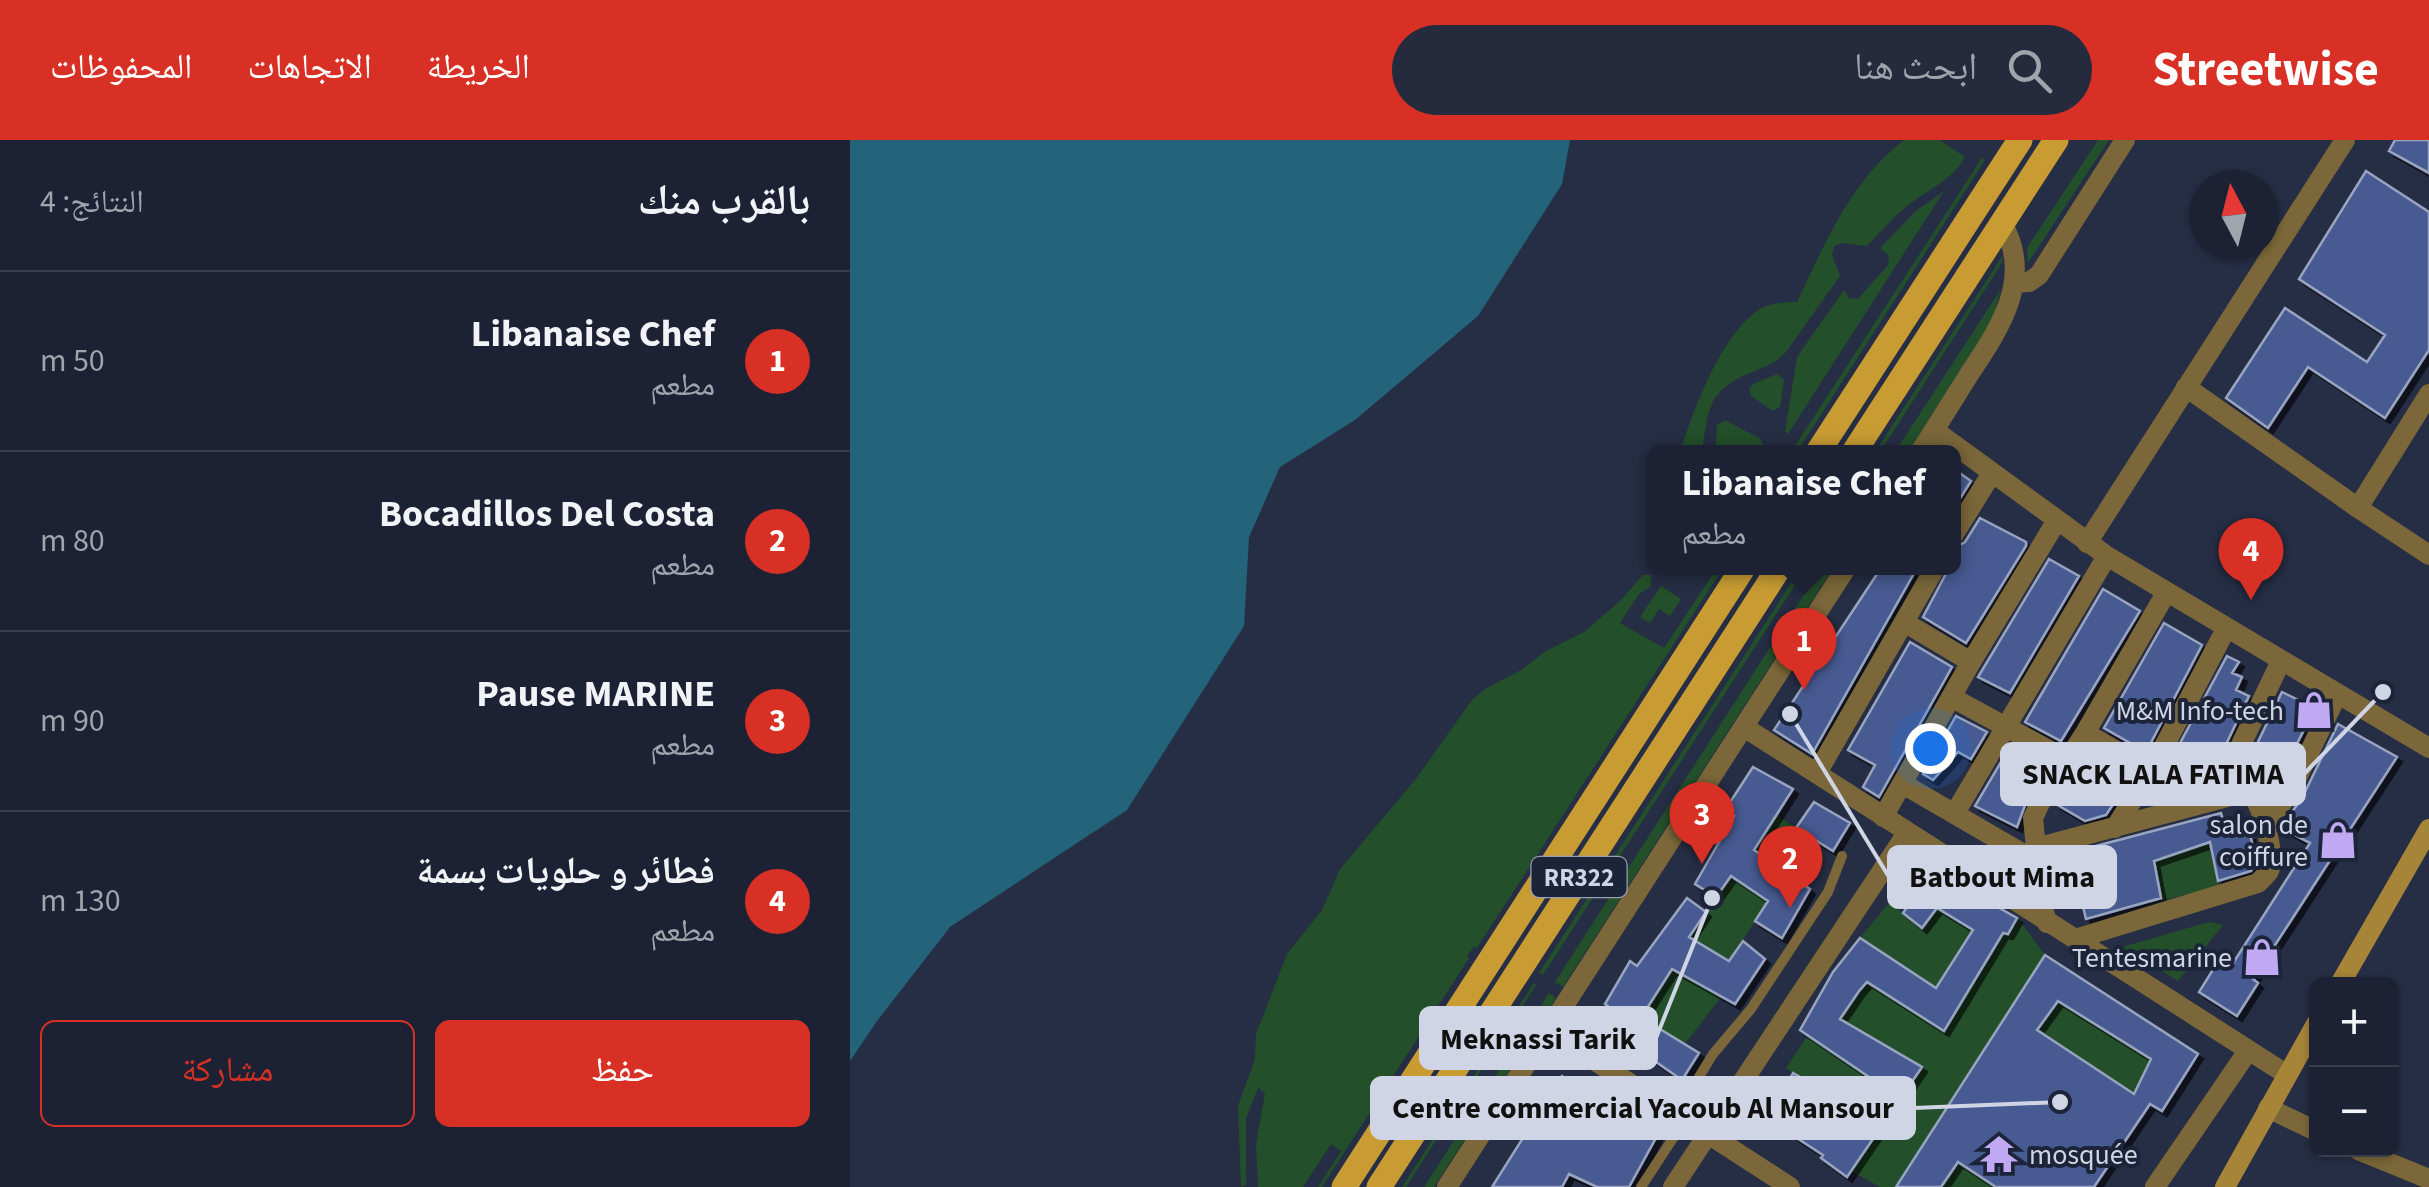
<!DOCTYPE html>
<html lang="ar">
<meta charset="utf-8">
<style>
body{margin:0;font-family:"Source Sans 3","Noto Naskh Arabic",sans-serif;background:#252a3c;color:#f1f3f6;direction:rtl}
.controls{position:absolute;right:30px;bottom:30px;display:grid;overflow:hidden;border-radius:15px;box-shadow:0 2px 8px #0004}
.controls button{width:90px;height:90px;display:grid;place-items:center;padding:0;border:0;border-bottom:2px solid #3a3f4f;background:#1c2234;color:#f1f3f6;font:50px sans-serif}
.compass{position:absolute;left:1339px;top:30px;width:90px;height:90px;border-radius:50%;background:#1c2234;box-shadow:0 2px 8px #0004;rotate:353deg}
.you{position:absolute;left:1080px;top:608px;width:35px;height:35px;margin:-25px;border:8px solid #fff;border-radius:50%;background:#1a73e8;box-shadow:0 0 0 15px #1a73e833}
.badge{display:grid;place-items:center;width:65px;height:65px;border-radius:50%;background:#d93025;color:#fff;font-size:32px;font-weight:700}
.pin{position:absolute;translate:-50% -82px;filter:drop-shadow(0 2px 5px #0008)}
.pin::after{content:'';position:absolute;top:52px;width:35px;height:30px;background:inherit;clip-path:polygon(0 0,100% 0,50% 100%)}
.popup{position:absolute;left:796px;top:305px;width:315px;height:130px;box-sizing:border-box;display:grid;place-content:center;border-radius:15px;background:#1c2234;filter:drop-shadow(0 2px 8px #0005);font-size:32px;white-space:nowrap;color:#a0a4ac}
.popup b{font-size:38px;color:#f1f3f6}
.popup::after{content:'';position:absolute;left:50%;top:100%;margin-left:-20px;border:20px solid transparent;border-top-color:#1c2234}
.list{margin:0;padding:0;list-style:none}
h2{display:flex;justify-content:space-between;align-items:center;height:130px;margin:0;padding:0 40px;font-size:42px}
h2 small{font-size:32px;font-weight:400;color:#a0a4ac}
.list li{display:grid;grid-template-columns:65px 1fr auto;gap:30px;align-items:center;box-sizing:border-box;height:180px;padding:0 40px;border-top:2px solid #3a3f4f}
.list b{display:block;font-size:38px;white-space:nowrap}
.list p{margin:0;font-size:32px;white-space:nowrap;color:#a0a4ac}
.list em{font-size:32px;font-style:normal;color:#a0a4ac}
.actions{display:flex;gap:20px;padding:30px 40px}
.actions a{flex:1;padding:22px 0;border:2px solid #d93025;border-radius:15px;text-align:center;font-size:35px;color:#d93025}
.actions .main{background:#d93025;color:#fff}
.icon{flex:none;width:55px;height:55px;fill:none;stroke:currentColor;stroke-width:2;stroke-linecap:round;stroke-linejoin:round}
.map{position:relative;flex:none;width:1579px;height:1047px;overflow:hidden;direction:ltr}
header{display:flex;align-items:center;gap:60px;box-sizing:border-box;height:140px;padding:0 50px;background:#d93025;color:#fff}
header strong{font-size:48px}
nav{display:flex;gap:55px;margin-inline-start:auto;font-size:35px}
.search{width:700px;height:90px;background:#252a3c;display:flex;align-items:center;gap:25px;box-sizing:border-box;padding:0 35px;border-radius:55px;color:#a0a4ac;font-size:38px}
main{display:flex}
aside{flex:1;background:#1c2234}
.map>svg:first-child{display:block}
.green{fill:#234f2a}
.water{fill:#23647a}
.building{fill:#475a91;stroke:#99a4c0;stroke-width:2.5;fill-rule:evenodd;filter:url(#shadow)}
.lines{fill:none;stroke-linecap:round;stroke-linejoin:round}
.service{stroke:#7b6739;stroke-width:10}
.minor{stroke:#7b6739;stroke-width:20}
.secondary{stroke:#a78538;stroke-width:20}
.primary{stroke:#c89c33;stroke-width:25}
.labels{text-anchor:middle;stroke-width:8;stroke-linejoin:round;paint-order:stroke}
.shield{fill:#1c243a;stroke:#9aa0b2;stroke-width:2.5}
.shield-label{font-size:25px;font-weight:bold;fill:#d0d5e5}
.poi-label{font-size:28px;fill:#d0d5e5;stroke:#1c243a;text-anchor:end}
.leader{fill:none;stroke:#d0d5e5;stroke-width:4}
.callout-dot{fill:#d0d5e5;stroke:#1c243a;stroke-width:4}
.callout{fill:#d0d5e5;stroke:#d0d5e5;stroke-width:4}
.callout-label{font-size:30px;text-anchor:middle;font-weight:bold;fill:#111}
</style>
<header>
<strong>Streetwise</strong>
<div class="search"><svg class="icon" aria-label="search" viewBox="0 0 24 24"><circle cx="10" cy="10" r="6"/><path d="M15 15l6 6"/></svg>ابحث هنا</div>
<nav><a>الخريطة</a><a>الاتجاهات</a><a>المحفوظات</a></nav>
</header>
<main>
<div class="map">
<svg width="1579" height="1047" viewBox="0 0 1579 1047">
<defs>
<filter id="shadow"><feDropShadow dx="5" dy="5" stdDeviation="0" flood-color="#0009"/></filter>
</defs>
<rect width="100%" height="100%" fill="#262e45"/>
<path class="green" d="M 1054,0 L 1090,0 L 1115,17 C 1103,40 1077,50 1056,67 C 1042,79 1029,93 1017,106 L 992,103 L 984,106 L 982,115 L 990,136 L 936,212 C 926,223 915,227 902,232 C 857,251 859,268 852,312 L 830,312 C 843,271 868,203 903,174 C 916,163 931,162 947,162 C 975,103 1001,41 1054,0 Z
M 1248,0 L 1259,0 L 1178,123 L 1177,108 Z
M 1132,18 L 1135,20 L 947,312 L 941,312 Z
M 1094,51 L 938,294 L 935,292 L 947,217 L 994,150 L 999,158 L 1008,159 L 1038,125 L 1039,116 L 1030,108 L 1066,71 Z
M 1153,115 L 1152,123 L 1030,312 L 1025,312 Z
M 1151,149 L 1142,182 L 1058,312 L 1045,312 Z
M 927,234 L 934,240 L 930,267 L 923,271 L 901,256 L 899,249 L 903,244 Z
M 875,280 L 911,299 L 915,312 L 865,312 L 867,285 Z
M 867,428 L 873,428 L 627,808 L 624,807 L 617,816 L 619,818 L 472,1047 L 468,1047 L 491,1011 L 481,1004 L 453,1047 L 408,1047 L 406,1004 L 415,953 L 408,948 L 396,978 L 396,1045 L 391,1047 L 388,966 L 405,919 L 406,894 L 437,814 L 472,770 L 490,729 L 565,640 L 622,560 L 635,549 L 671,530 L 696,511 L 734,492 L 770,461 L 793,435 L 802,435 L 800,447 L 789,454 L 770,483 L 814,508 Z
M 951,428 L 956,428 L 693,835 L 689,833 Z
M 971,428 L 983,428 L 713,847 L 705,842 Z
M 811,446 L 831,459 L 820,476 L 809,469 L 800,483 L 790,477 Z
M 926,675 L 963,698 L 938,735 L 904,710 Z
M 1358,703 L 1369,746 L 1311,761 L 1304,721 Z
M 881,736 L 918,761 L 879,821 L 839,797 Z
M 1039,763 L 1072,787 L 1087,768 L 1123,791 L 1088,854 L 1010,798 Z
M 1167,777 L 1195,815 L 1046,1047 L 1030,1047 L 1001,1031 L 1072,927 L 990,879 L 998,866 L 986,835 L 1010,851 L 1019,840 L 1094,891 L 1153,793 L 1158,794 Z
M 1359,782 L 1373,785 L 1328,841 L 1272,807 Z
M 822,829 L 871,857 L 835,904 L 791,877 Z
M 684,843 L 686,845 L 556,1047 L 552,1047 Z
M 699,853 L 706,858 L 584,1047 L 574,1047 Z
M 1208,861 L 1301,919 L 1284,954 L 1187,889 Z
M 958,895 L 1029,935 L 991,989 L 952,969 L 943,933 L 936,928 Z
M 1109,1022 L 1146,1047 L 1091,1047 Z"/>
<path class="water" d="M 0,0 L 720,0 L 712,44 L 628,176 L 505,280 L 430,327 L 399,397 L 394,486 L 277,670 L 100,787 L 27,881 L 0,921 Z"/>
<path class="building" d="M 1545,0 L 1579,0 L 1579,33 L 1539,11 Z
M 1516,31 L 1579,72 L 1579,210 L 1535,278 L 1458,227 L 1418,288 L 1376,258 L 1435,168 L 1517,222 L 1535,195 L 1449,139 Z
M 1104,329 L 1121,341 L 1104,368 Z
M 1130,378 L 1176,402 L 1176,406 L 1116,503 L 1073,477 L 1099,428 L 1104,428 L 1104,408 L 1115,402 Z
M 1199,419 L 1229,436 L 1160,553 L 1128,537 Z
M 1031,428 L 1067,428 L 962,614 L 924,590 Z
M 1253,449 L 1290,471 L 1211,601 L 1175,582 Z
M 1314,483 L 1352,505 L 1296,612 L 1254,588 Z
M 1060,502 L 1102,527 L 1029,657 L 1013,647 L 1025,625 L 998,610 Z
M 1377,516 L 1389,522 L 1382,533 L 1392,537 L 1386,550 L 1399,556 L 1369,619 L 1365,617 L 1342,652 L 1322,644 L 1308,661 L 1301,657 Z
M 1432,552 L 1465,568 L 1423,651 L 1393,633 Z
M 1106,576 L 1137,592 L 1121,619 L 1108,612 L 1083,640 L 1073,634 Z
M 1488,584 L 1547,617 L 1403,839 L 1408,843 L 1387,876 L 1349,852 L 1369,820 L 1380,828 L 1460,703 L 1431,688 L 1453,656 Z
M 1161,605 L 1198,625 L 1178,657 L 1167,687 L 1125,666 Z
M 1239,611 L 1282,636 L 1256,675 L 1235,681 L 1206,664 Z
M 903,627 L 943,649 L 904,710 L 960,749 L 932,798 L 905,781 L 918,761 L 881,736 L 866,757 L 845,744 L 884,676 L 875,670 Z
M 964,662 L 1000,683 L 983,711 L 946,688 Z
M 1371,673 L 1378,697 L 1400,695 L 1407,721 L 1401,731 L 1368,741 L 1360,702 L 1304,721 L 1311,758 L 1236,779 L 1227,742 L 1244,735 L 1240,715 L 1248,713 L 1246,706 Z
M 1073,725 L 1167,778 L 1158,794 L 1153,793 L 1094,891 L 1017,842 L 1009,851 L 990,879 L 1072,927 L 997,1037 L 971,1018 L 973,1015 L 910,974 L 918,959 L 927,963 L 943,933 L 967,947 L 952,969 L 991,989 L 1025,941 L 950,890 L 983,832 L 1010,798 L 1086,848 L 1123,790 L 1087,768 L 1072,788 L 1053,773 L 1072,746 L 1063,740 Z
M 837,758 L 856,772 L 839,797 L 879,821 L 893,801 L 915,819 L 885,864 L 822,829 L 785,887 L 755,864 L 780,821 L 787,826 Z
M 1195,815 L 1348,914 L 1312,971 L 1300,964 L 1244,1047 L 1146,1047 L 1108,1022 L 1091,1047 L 1046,1047 ZM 1208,861 L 1301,919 L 1284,954 L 1187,890 Z
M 792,878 L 849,913 L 832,940 L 776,901 Z
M 712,936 L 807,996 L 779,1047 L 747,1047 L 719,1034 L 712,1047 L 642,1047 Z"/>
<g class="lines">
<path class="service" d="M 827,973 L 863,914 L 901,869 L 978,752 L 992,716
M 791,1047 L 835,980"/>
<path class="minor" d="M 1164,143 L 1179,142 L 1189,135 L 1275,0
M 1336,247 L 1508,368
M 1579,254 L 1508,368 L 1579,415
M 1084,290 L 1257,416 L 1579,608
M 1070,312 C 1087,286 1103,260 1120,233 C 1150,188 1184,137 1152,83
M 1104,394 L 1142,333
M 1237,403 L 1495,0
M 1054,482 L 1121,522
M 1101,557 L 1217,620
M 894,587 L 1436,934
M 1235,593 L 1301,631
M 967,633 L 1085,428
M 1053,644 L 1175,715 C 1174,739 1193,759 1197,783
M 1365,659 L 1431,521
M 1105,673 L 1257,416
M 1033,677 L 1121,522 L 1206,382
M 1415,687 L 1441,650 L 1487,555
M 1265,688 L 1301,631 L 1376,489
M 1186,708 L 1183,678 L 1190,663 L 1235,593 L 1316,453
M 1175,715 L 1186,708 L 1392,653 L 1401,653 C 1412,665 1426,715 1419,731 C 1419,732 1409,742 1408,743 L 1225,799
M 699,891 L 940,1047
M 1418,968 L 1466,991
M 1508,1010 L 1579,1039
M 597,1047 L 996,428
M 823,1047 L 1057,693
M 1305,1047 L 1398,911"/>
<path class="secondary" d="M 1490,844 L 1579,689
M 1375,1047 L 1466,884"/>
<path class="primary" d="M 968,312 L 1170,0
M 1004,312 L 1206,0
M 494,1047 L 893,428
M 529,1047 L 929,428"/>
</g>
<defs>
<g id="shop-bare" transform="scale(3)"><path d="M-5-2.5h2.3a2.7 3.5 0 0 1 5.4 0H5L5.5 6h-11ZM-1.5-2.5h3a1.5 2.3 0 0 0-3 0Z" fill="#c1a8f3" stroke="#1c243a" stroke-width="2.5" paint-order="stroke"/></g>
<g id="temple-bare" transform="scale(3)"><path d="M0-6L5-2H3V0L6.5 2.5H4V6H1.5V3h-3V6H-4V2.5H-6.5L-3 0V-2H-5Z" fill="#c1a8f3" stroke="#1c243a" stroke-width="2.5" paint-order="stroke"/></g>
</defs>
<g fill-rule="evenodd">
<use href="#shop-bare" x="1464" y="570"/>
<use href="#shop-bare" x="1488" y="700"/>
<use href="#shop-bare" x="1412" y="817"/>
<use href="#temple-bare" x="1149" y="1014"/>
</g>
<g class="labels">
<rect class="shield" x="681.5" y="717" width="95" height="40" rx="8"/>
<g class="shield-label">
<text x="729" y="746">RR322</text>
</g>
<g class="poi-label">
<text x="1434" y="580">M&amp;M Info-tech</text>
<text x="1458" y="694">salon de<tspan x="1458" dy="32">coiffure</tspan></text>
<text x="1382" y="827">Tentesmarine</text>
<text x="1179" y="1024" text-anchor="start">mosquée</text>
</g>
</g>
<path class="leader" d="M1533 552L1454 634M940 574L1039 737M862 758L806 898M1210 962L1064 968"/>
<g class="callout-dot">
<circle cx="1533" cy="552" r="10"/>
<circle cx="940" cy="574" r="10"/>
<circle cx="862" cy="758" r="10"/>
<circle cx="1210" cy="962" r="10"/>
</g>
<g class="callout">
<rect x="1152" y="604" width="302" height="60" rx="10"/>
<rect x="1039" y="707" width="226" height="60" rx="10"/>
<rect x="571" y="868" width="235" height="60" rx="10"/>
<rect x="522" y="938" width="542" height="60" rx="10"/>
</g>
<g class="callout-label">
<text x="1303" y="644">SNACK LALA FATIMA</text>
<text x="1152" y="747">Batbout Mima</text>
<text x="688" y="909">Meknassi Tarik</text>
<text x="793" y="978">Centre commercial Yacoub Al Mansour</text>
</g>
</svg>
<div class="controls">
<button>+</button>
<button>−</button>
</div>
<svg class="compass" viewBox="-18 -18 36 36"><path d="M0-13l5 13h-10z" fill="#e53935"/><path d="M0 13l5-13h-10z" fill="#a0a4ac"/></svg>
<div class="you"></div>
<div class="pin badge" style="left:954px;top:550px">1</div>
<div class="popup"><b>Libanaise Chef</b>مطعم</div>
<div class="pin badge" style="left:940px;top:768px">2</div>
<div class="pin badge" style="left:852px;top:724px">3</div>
<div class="pin badge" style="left:1401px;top:460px">4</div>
</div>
<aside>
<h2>بالقرب منك<small>النتائج: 4</small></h2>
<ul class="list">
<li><span class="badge">1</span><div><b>Libanaise Chef</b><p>مطعم</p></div><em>50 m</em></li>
<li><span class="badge">2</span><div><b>Bocadillos Del Costa</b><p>مطعم</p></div><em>80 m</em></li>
<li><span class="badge">3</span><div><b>Pause MARINE</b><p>مطعم</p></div><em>90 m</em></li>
<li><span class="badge">4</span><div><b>فطائر و حلويات بسمة</b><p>مطعم</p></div><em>130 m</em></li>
</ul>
<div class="actions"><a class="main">حفظ</a><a>مشاركة</a></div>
</aside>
</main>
